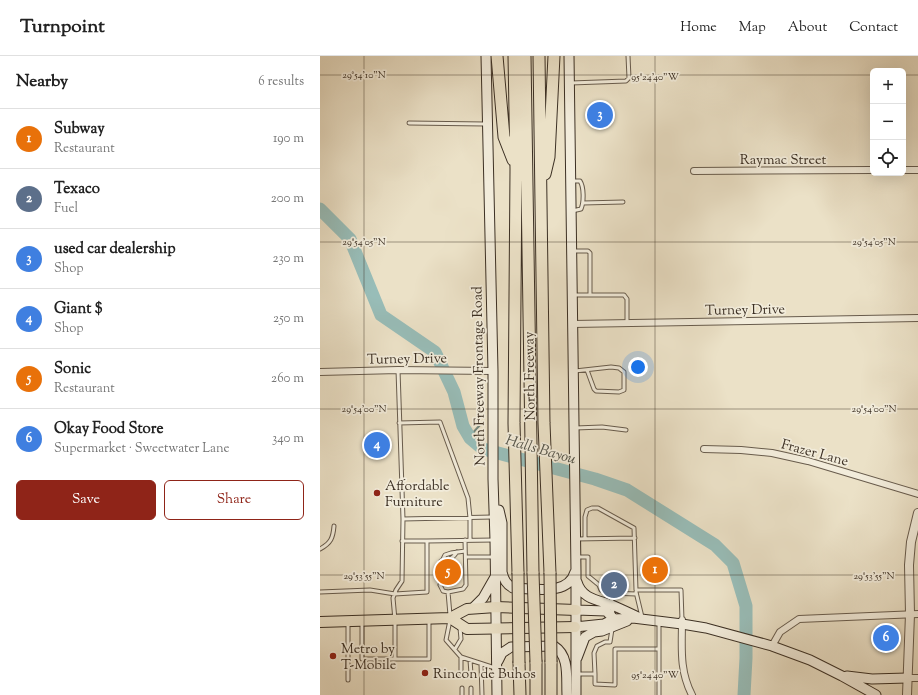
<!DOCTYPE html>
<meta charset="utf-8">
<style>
body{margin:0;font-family:"Sorts Mill Goudy",serif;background:#f2f2f2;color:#222}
.controls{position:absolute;right:12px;top:12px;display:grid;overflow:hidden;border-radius:6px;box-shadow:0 4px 16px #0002}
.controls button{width:36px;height:36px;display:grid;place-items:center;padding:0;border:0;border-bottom:1px solid #e0e0e0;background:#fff;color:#222;font:20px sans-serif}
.you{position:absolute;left:318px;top:311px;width:14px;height:14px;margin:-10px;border:3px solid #fff;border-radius:50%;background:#1a73e8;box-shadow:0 0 0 6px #1a73e833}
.badge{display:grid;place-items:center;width:26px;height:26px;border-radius:50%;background:#8f2418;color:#fff;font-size:13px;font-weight:700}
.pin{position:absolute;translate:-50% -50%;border:2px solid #fff;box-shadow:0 1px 4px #0006}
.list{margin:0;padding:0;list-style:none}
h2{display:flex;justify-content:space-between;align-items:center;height:52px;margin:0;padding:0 16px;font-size:17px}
h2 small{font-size:13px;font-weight:400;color:#767676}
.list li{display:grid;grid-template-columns:26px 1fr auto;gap:12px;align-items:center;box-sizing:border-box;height:60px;padding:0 16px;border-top:1px solid #e0e0e0}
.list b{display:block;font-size:15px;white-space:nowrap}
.list p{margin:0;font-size:13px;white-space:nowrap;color:#767676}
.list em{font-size:13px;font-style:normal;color:#767676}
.actions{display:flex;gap:8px;padding:12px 16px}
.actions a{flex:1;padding:9px 0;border:1px solid #8f2418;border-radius:6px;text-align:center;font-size:14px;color:#8f2418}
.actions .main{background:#8f2418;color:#fff}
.icon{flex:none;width:22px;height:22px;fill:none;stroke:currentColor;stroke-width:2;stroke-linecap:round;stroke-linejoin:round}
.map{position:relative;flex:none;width:598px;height:639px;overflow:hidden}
header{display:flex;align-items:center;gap:24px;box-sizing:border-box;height:56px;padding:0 20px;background:#fff;border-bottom:1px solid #e0e0e0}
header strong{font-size:19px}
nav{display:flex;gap:22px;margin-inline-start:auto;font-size:14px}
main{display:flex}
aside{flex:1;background:#fff}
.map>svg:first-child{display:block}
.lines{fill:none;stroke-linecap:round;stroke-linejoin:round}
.stream{stroke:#73857d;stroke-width:2}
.river{stroke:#98bdb8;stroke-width:13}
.service-casing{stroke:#685c4d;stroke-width:5}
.minor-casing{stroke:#685c4d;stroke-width:8}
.tertiary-casing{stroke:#685c4d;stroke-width:10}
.secondary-casing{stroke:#3c3024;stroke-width:11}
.primary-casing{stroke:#3c3024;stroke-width:12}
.motorway-casing{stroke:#3c3024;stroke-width:13}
.service{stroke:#f2ecdb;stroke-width:3}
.minor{stroke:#f2ecdb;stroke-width:6}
.tertiary{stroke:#f2ecdb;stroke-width:8}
.secondary{stroke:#f2ecdb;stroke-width:9}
.primary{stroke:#ebe1c7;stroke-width:10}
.motorway{stroke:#ebe1c7;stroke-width:11}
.motorway-bridge-casing{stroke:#3c3024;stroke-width:13;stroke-linecap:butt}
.motorway-bridge{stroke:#ebe1c7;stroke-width:11}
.ticks{fill:none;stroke:#3c3024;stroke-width:1;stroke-opacity:0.45}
.poi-dot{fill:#8f2418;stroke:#f2ecdb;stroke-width:1.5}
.labels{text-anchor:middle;stroke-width:3.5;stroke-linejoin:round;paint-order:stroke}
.street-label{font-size:14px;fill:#3c3024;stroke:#f2ecdb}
.poi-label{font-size:14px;fill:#3c3024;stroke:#f2ecdb;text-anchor:start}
.water-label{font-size:15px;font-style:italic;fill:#535349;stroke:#f2ecdb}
.ticks-label{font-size:10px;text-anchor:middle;fill:#3c3024;stroke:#f2ecdb;stroke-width:3.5;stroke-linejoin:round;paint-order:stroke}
</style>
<header>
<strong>Turnpoint</strong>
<nav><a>Home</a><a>Map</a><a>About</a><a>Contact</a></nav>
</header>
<main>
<aside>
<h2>Nearby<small>6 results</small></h2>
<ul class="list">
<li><span class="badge" style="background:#e8710a">1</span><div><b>Subway</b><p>Restaurant</p></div><em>190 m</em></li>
<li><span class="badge" style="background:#5c6f8a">2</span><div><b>Texaco</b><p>Fuel</p></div><em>200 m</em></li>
<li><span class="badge" style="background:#3f7fe0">3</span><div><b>used car dealership</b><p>Shop</p></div><em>230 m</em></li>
<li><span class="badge" style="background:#3f7fe0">4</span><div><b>Giant $</b><p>Shop</p></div><em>250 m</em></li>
<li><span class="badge" style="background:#e8710a">5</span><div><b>Sonic</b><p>Restaurant</p></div><em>260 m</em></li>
<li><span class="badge" style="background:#3f7fe0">6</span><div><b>Okay Food Store</b><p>Supermarket · Sweetwater Lane</p></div><em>340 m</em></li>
</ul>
<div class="actions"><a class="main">Save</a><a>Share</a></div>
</aside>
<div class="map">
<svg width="598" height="639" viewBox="0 0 598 639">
<rect width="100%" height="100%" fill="#ebe1c7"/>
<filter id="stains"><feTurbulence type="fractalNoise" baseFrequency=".005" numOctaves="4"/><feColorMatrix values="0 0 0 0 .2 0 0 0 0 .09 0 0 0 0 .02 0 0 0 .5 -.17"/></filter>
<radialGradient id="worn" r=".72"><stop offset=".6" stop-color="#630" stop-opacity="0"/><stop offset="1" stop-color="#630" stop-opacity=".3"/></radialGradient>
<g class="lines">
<path class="stream" d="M 149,381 L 161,368"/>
<path class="river" d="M 0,153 L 30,183 L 61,259 L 115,296 L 134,336 L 143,370 L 150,382 L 163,393 L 275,423 L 307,434 L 395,489 L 413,507 L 426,550 L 426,602 L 424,639"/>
<g class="service-casing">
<path id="service" d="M 251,27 L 306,25 L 309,22 L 308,0
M 89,67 L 165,68
M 263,147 L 303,146
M 252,155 L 261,153 C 264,146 264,131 260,125 L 252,125
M 253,195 L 268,195 L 270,197 L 270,239
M 254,239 L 304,239 L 307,243 L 307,267
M 78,314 L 83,463 L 172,461
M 255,315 L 291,311 L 299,312 L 304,316 L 304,334 L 299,336 L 276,335 L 274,333 L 267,314
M 79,367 L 120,366 L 148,442 L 150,462 L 150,484
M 255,372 L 282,371 L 306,374
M 256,483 L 315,482
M 265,483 L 265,461 L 267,454 L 272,452 L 278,452 L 314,472 L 316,534 L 361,534 L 362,564
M 82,485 L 107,485
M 0,493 C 11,487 13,482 14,470
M 146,501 L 174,501
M 258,501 L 268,501 L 268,520 L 279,529 L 281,534 L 291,537 L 316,538
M 121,505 C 128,505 134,501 137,496
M 120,523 L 120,509 L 125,499 L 131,497 L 145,495
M 120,529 L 123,535 L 128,536
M 0,536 L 50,534 L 75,538 L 107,536 L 107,485 L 174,484
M 316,536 L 322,561
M 291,537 L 293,559
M 130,559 L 128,536 L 143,533 L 146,529 L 145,484
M 130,564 L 126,584 L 141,601 L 175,612
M 42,566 L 42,603 L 109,603 L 109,564
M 28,567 L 28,624
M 339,569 L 339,639
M 135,593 L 141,583 L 140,572
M 28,594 L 42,595
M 141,601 L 141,619
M 75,603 L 75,564 L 73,542 L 76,534 L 82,525 L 83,463
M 150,604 L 151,618
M 161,608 L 162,639
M 257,618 L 275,618 L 275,628 L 295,629 L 295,593 L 339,593
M 275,618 L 274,597 L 277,590 L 285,586 L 290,586 L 292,573
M 142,632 L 142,639
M 151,632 L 151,639"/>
</g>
<g class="minor-casing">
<path id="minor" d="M 583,114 L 598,114
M 374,115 L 553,114
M 253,268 L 598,262
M 0,316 L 78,314 L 173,315
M 384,393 L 421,394 L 452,397 L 488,405 L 598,438
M 362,564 C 362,591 359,614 372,639
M 452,590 L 460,576 L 479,563 L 598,558
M 587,622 L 598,622"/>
</g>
<g class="tertiary-casing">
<path id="tertiary" d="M 587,639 L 590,558 L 589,509 L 591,486 L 598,457"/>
</g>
<g class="secondary-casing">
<path id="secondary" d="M 166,0 L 173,315 L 173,423 L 175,484 L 177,639
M 249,0 L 256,515 L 256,639
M 179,454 L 182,467 L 182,516 C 184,524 186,528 193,532 C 213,532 248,541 255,516
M 257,526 C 262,543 278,544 292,549 C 301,553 310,557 318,561
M 153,552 L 163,542 L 175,521
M 256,554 L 286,555 L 294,563
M 255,571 L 284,568 L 294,563 L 313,562 L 362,568 L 386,572 L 452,590 L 490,604 L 522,620 L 556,639
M 257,602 L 265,581 L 274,576 L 282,575 L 307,565
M 178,605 L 182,597 L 191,591 L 234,590 C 250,600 246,622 247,639
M 527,620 L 552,623 L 587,622"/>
</g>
<g class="primary-casing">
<path id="primary" d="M 130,562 L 147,573 L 255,571
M 0,566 L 130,562 L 147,553 L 176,551 L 256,554"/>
</g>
<g class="motorway-casing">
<path id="motorway" d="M 177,0 L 184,81 L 193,104
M 194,0 L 196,113 L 194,367 L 198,517
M 205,0 L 213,517
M 219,0 L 224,367 L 230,517
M 225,118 L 229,101 L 234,0
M 216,606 L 216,639
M 231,606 L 231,639
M 199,607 L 200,639"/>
</g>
<use href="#service" class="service"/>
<use href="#minor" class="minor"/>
<use href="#tertiary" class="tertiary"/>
<use href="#secondary" class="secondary"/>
<use href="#primary" class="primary"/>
<use href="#motorway" class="motorway"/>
<g class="motorway-bridge-casing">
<path id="motorway-bridge" d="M 198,517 L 199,607
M 213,517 L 216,606
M 230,517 L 231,606"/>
</g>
<use href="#motorway-bridge" class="motorway-bridge"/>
</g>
<path class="ticks" d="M 44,0 L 44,639M 335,0 L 335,639M 0,19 L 553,19M 583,19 L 598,19M 0,186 L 598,186M 0,353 L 598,353M 0,519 L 598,519"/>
<g class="poi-dot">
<circle cx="57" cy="437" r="4"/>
<circle cx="13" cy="600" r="4"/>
<circle cx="105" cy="617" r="4"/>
</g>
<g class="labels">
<g class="street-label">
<text x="463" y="108">Raymac Street</text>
<text transform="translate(425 253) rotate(-1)" y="5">Turney Drive</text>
<text transform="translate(87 302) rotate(-1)" y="5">Turney Drive</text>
<text transform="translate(158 320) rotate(-91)" y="5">North Freeway Frontage Road</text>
<text transform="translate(209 320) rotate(-91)" y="5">North Freeway</text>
<text transform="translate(495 396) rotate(15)" y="5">Frazer Lane</text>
</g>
<g class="poi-label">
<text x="65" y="434">Affordable<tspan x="65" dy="16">Furniture</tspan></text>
<text x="21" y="597">Metro by<tspan x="21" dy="16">T-Mobile</tspan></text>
<text x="113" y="622">Rincon de Buhos</text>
</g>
<g class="water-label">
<text transform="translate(221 393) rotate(16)" y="5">Halls Bayou</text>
</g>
</g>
<g class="ticks-label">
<text x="44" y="22">29°54'10"N</text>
<text x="335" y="24">95°24'40"W</text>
<text x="44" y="189">29°54'05"N</text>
<text x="554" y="189">29°54'05"N</text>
<text x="44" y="356">29°54'00"N</text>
<text x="554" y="356">29°54'00"N</text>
<text x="44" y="523">29°53'55"N</text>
<text x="554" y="523">29°53'55"N</text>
<text x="335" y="622">95°24'40"W</text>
</g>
<rect width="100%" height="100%" filter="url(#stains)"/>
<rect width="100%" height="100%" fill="url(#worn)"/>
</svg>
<div class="controls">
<button>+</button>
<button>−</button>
<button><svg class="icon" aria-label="locate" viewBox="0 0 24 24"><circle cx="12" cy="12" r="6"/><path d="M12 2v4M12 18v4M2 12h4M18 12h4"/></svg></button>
</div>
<div class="you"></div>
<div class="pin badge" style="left:335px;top:514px;background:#e8710a">1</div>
<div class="pin badge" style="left:294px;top:529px;background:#5c6f8a">2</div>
<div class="pin badge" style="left:280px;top:59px;background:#3f7fe0">3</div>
<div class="pin badge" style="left:57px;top:389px;background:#3f7fe0">4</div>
<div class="pin badge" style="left:128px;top:516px;background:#e8710a">5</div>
<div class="pin badge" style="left:566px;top:582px;background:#3f7fe0">6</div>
</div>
</main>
